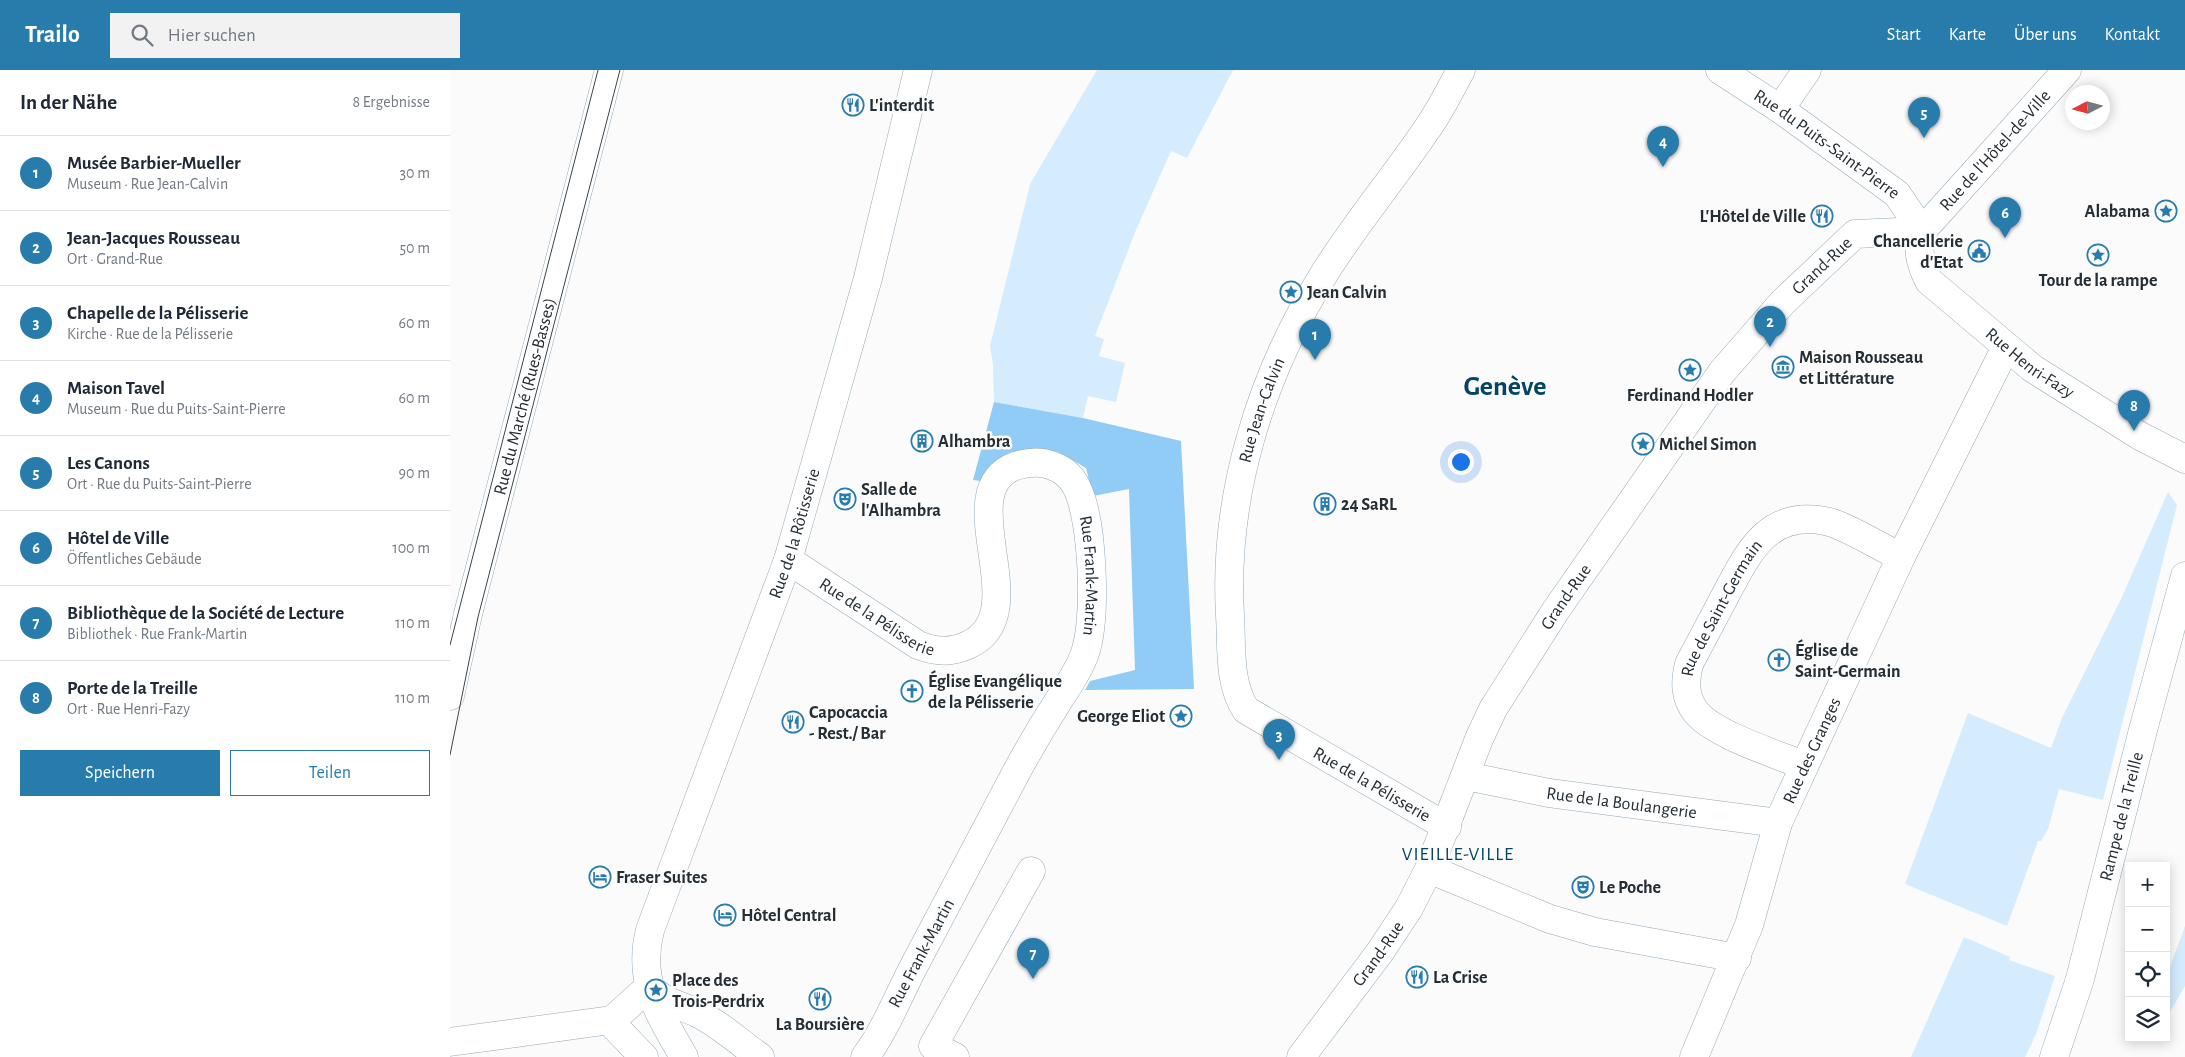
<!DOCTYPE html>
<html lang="de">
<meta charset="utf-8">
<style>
body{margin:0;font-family:"Alegreya Sans",sans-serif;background:#f2f2f3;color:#1f2937}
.controls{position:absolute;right:15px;bottom:15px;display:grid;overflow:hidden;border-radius:0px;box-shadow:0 2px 12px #0003}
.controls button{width:45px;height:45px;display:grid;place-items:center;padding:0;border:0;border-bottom:1px solid #e0e1e3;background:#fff;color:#1f2937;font:25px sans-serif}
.compass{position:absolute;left:1615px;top:15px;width:45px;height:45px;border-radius:50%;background:#fff;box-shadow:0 2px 12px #0003;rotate:264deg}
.you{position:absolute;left:1010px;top:391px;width:18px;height:18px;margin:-12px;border:4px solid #fff;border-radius:50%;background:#1a73e8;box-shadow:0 0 0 8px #1a73e833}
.badge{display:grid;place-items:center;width:32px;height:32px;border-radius:50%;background:#287cac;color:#fff;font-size:16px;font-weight:700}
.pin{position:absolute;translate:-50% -41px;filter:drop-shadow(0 1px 2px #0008)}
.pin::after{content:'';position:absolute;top:26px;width:18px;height:15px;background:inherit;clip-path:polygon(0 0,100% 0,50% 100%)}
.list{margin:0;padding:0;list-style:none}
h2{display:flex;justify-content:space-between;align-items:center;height:65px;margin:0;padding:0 20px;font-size:21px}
h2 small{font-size:16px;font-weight:400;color:#747a83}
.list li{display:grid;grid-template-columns:32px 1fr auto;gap:15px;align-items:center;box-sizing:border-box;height:75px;padding:0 20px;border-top:1px solid #e0e1e3}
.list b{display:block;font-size:19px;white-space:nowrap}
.list p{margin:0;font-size:16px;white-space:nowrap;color:#747a83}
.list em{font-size:16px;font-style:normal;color:#747a83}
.actions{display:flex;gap:10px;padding:15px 20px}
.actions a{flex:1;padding:11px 0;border:1px solid #287cac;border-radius:0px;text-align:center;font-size:18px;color:#287cac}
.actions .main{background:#287cac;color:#fff}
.icon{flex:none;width:28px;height:28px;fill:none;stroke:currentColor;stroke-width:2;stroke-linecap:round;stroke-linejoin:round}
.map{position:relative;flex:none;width:1735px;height:987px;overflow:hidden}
header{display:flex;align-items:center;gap:30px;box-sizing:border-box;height:70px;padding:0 25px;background:#287cac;color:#fff}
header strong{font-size:24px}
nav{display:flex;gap:28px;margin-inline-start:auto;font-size:18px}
.search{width:350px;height:45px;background:#f2f2f3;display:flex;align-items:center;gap:12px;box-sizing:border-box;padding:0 18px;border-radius:0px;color:#747a83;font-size:19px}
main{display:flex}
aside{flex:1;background:#fff}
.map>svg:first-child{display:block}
.green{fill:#d4ecfe}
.forest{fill:#90ccf5}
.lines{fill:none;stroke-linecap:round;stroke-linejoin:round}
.minor-casing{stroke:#92a9b8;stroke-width:29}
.minor{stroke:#fff;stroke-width:28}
.tram{stroke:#3d454b;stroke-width:1}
.labels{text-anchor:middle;stroke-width:5;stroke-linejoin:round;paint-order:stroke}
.poi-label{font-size:18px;font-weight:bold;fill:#252e35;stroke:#fbfbfb;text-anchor:start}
.street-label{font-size:18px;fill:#252e35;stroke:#fbfbfb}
.neighbourhood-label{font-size:19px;letter-spacing:1px;fill:#044464;stroke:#fbfbfb}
.town-label{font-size:28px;font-weight:bold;fill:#044464;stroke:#fbfbfb}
</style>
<header>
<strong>Trailo</strong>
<div class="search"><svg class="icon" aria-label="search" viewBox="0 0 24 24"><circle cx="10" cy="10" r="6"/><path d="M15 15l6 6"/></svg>Hier suchen</div>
<nav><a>Start</a><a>Karte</a><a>Über uns</a><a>Kontakt</a></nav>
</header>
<main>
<aside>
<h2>In der Nähe<small>8 Ergebnisse</small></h2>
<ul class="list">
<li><span class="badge">1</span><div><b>Musée Barbier-Mueller</b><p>Museum · Rue Jean-Calvin</p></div><em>30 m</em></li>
<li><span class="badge">2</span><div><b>Jean-Jacques Rousseau</b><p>Ort · Grand-Rue</p></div><em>50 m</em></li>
<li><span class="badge">3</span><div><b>Chapelle de la Pélisserie</b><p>Kirche · Rue de la Pélisserie</p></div><em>60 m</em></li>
<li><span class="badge">4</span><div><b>Maison Tavel</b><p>Museum · Rue du Puits-Saint-Pierre</p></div><em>60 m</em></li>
<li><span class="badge">5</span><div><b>Les Canons</b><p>Ort · Rue du Puits-Saint-Pierre</p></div><em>90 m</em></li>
<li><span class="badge">6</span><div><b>Hôtel de Ville</b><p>Öffentliches Gebäude</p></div><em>100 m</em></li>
<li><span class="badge">7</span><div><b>Bibliothèque de la Société de Lecture</b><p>Bibliothek · Rue Frank-Martin</p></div><em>110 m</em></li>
<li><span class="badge">8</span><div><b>Porte de la Treille</b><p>Ort · Rue Henri-Fazy</p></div><em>110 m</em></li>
</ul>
<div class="actions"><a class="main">Speichern</a><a>Teilen</a></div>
</aside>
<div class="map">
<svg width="1735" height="987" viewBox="0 0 1735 987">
<rect width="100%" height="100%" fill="#fbfbfb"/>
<path class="green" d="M 647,0 L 783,0 L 737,88 L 721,81 L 686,160 L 645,266 L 654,269 L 649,286 L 675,293 L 666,332 L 638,326 L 633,348 L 544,332 L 543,295 L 540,276 L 580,114 Z
M 1718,422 L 1727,435 L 1653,730 L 1609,719 L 1598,759 L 1591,771 L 1588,771 L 1557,856 L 1455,814 L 1518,643 L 1601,678 L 1612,648 L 1671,529 Z
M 1735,856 L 1735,916 L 1716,949 L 1716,908 Z
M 1514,867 L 1560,887 L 1559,890 L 1605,906 L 1586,964 L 1575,987 L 1461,987 Z"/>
<path class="forest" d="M 544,332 L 633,348 L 731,371 L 744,619 L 635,620 L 640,611 L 685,600 L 679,419 L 643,426 L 636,398 L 608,382 L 577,379 L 548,392 L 531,411 L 523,410 Z"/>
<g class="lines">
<g class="minor-casing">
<g id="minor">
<path id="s1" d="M 1270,0 L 1330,39 L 1447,124 L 1472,161"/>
<path d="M 1330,39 L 1357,0"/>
<path id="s2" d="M 1472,161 C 1467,181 1470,193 1479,211 L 1582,298 L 1690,366 L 1735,389"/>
<path id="s3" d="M 1472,161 L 1617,0"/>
<path id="s4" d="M 338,490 L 468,575 C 486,582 500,583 518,575 C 588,544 498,422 565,396 C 578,392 591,391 603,396 C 614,400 622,407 627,418 C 643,451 647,547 635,583 C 629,601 617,617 607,633 C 593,655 580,677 568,699 C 534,764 499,829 465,894 C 449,924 435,961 415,987"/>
<path id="s5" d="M 0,626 L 18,544 L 159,0"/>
<path id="s6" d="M 1353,695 C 1326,684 1263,664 1246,642 C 1234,627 1235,611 1239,594 C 1251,571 1263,549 1275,526 C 1298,483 1317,440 1375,451 C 1393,454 1432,478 1451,487"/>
<path id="s7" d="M 1016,706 L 1099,723 L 1328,753"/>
<path id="s8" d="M 997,757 L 796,640 C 778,613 782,576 780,545 C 773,425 811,305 874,204 C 905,154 944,108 977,59 C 990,41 1000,20 1011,0"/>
<path d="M 979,799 L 1100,849 L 1145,862 L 1287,888"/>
<path d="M 199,917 C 216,934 229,934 249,944 C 271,955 290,973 310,987"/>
<path d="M 160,952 L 194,987"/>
<path d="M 0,972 L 154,951 L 160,952 L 199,917"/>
<path id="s9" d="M 234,987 C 209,943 187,912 200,860 L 338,490 L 418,208 L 468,0"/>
<path d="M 505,987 L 483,976 L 581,801"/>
<path id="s10" d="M 851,987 L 930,882 L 959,838 L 979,799 L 1029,669 L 1043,639 L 1106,540 L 1272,302 L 1333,232 L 1405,164 L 1472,161"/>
<path id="s11" d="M 1244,987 L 1299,855 L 1328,753 L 1451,487 L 1556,277"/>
<path id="s12" d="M 1604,987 L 1630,909 L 1693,660 L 1735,506"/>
</g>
</g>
<use href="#minor" class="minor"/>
<path class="tram" d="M 0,575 L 148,0
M 0,685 L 28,547 L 170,0"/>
</g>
<defs>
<g id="restaurant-ring" transform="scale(1.125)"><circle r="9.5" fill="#fbfbfb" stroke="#287cac" stroke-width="1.5"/><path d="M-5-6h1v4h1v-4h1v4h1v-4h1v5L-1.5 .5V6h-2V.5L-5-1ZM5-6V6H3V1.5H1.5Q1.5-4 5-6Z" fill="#287cac"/></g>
<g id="sight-ring" transform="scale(1.125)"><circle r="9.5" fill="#fbfbfb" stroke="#287cac" stroke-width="1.5"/><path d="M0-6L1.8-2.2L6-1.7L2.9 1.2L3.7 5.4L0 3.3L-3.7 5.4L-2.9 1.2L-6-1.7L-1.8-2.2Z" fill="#287cac"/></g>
<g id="civic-ring" transform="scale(1.125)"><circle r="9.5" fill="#fbfbfb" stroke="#287cac" stroke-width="1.5"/><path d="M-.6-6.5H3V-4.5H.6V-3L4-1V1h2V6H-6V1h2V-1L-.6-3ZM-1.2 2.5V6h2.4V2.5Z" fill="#287cac"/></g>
<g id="museum-ring" transform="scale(1.125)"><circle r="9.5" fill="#fbfbfb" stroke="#287cac" stroke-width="1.5"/><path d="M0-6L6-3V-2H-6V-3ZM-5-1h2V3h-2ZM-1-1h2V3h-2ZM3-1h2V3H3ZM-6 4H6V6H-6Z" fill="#287cac"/></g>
<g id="building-ring" transform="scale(1.125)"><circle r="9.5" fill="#fbfbfb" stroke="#287cac" stroke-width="1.5"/><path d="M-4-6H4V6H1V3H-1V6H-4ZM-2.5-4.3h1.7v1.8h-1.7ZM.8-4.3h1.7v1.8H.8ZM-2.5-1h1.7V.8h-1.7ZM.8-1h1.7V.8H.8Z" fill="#287cac"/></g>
<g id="theatre-ring" transform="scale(1.125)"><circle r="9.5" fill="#fbfbfb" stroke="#287cac" stroke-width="1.5"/><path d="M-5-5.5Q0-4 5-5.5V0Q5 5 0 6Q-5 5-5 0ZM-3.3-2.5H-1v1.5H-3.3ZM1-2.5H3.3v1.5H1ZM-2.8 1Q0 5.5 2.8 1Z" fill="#287cac"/></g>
<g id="church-ring" transform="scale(1.125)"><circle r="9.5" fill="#fbfbfb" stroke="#287cac" stroke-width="1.5"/><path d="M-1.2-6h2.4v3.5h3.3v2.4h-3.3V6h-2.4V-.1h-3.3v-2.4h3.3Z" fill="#287cac"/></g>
<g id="hotel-ring" transform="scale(1.125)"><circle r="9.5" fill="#fbfbfb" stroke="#287cac" stroke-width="1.5"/><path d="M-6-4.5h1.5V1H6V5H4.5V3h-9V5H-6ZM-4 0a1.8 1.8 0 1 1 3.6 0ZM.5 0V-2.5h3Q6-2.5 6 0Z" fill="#287cac"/></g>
</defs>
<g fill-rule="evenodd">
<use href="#restaurant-ring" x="403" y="35"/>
<use href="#sight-ring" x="1716" y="141"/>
<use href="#restaurant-ring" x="1372" y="146"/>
<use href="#civic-ring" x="1529" y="181"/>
<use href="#sight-ring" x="1648" y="185"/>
<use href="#sight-ring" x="841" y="222"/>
<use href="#museum-ring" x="1333" y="297"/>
<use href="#sight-ring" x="1240" y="300"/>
<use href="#building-ring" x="472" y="371"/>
<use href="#sight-ring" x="1193" y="374"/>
<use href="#theatre-ring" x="395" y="429"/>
<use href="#building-ring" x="875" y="434"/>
<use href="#church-ring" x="1329" y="590"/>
<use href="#church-ring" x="462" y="621"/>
<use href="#sight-ring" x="731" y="646"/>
<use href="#restaurant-ring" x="343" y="652"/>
<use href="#hotel-ring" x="150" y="807"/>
<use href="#theatre-ring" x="1133" y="817"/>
<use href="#hotel-ring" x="275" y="845"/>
<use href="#restaurant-ring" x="967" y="907"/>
<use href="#sight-ring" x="206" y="920"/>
<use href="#restaurant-ring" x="370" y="929"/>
</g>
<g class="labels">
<g class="poi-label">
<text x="419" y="41">L'interdit</text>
<text x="1700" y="147" text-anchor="end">Alabama</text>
<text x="1356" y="152" text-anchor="end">L'Hôtel de Ville</text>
<text x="1513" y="177" text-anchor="end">Chancellerie<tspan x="1513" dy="21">d'Etat</tspan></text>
<text x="1648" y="216" text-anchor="middle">Tour de la rampe</text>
<text x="857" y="228">Jean Calvin</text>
<text x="1349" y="293">Maison Rousseau<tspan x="1349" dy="21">et Littérature</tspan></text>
<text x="1240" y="331" text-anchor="middle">Ferdinand Hodler</text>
<text x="488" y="377">Alhambra</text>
<text x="1209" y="380">Michel Simon</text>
<text x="411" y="425">Salle de<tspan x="411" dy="21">l'Alhambra</tspan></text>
<text x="891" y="440">24 SaRL</text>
<text x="1345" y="586">Église de<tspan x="1345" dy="21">Saint-Germain</tspan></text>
<text x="478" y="617">Église Evangélique<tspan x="478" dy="21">de la Pélisserie</tspan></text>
<text x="359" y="648">Capocaccia<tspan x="359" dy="21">- Rest./ Bar</tspan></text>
<text x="715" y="652" text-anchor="end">George Eliot</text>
<text x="166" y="813">Fraser Suites</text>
<text x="1149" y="823">Le Poche</text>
<text x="291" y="851">Hôtel Central</text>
<text x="983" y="913">La Crise</text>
<text x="222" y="916">Place des<tspan x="222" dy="21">Trois-Perdrix</tspan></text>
<text x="370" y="960" text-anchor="middle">La Boursière</text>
</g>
<g class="street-label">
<text dy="6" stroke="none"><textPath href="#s1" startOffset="130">Rue du Puits-Saint-Pierre</textPath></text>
<text dy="6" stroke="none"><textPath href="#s3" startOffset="109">Rue de l'Hôtel-de-Ville</textPath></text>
<text dy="6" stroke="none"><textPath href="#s10" startOffset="954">Grand-Rue</textPath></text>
<text dy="6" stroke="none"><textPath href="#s2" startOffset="182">Rue Henri-Fazy</textPath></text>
<text dy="6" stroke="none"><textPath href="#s5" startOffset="309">Rue du Marché (Rues-Basses)</textPath></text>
<text dy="6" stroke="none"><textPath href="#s8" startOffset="539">Rue Jean-Calvin</textPath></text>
<text dy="6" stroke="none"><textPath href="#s9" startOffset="558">Rue de la Rôtisserie</textPath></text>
<text dy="6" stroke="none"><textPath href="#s4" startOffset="570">Rue Frank-Martin</textPath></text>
<text dy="6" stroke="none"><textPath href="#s10" startOffset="534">Grand-Rue</textPath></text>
<text dy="6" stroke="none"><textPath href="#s6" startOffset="235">Rue de Saint-Germain</textPath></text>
<text dy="6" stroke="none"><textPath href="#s4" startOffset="106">Rue de la Pélisserie</textPath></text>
<text dy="6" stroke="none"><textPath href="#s11" startOffset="329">Rue des Granges</textPath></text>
<text transform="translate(922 714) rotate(30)" y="6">Rue de la Pélisserie</text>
<text dy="6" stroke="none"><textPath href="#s7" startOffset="158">Rue de la Boulangerie</textPath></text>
<text dy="6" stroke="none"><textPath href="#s12" startOffset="250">Rampe de la Treille</textPath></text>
<text transform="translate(471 883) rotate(-62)" y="6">Rue Frank-Martin</text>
<text dy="6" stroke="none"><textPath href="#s10" startOffset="129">Grand-Rue</textPath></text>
</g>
<g class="neighbourhood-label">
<text x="1008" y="790">VIEILLE-VILLE</text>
</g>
<g class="town-label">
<text x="1055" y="325">Genève</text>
</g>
</g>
</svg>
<div class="controls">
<button>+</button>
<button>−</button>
<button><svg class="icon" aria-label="locate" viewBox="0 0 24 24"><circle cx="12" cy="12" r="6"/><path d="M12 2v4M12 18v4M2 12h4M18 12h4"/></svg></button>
<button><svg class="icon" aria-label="layers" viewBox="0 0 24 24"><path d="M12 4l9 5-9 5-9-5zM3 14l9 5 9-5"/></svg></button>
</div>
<svg class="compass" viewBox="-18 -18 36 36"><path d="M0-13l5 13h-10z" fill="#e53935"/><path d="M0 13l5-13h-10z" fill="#747a83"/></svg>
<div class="you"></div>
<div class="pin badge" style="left:865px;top:290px">1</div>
<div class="pin badge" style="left:1320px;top:277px">2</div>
<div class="pin badge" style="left:829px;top:690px">3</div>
<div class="pin badge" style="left:1213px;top:97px">4</div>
<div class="pin badge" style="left:1474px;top:68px">5</div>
<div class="pin badge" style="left:1555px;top:168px">6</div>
<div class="pin badge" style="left:583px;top:909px">7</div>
<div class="pin badge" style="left:1684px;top:361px">8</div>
</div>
</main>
